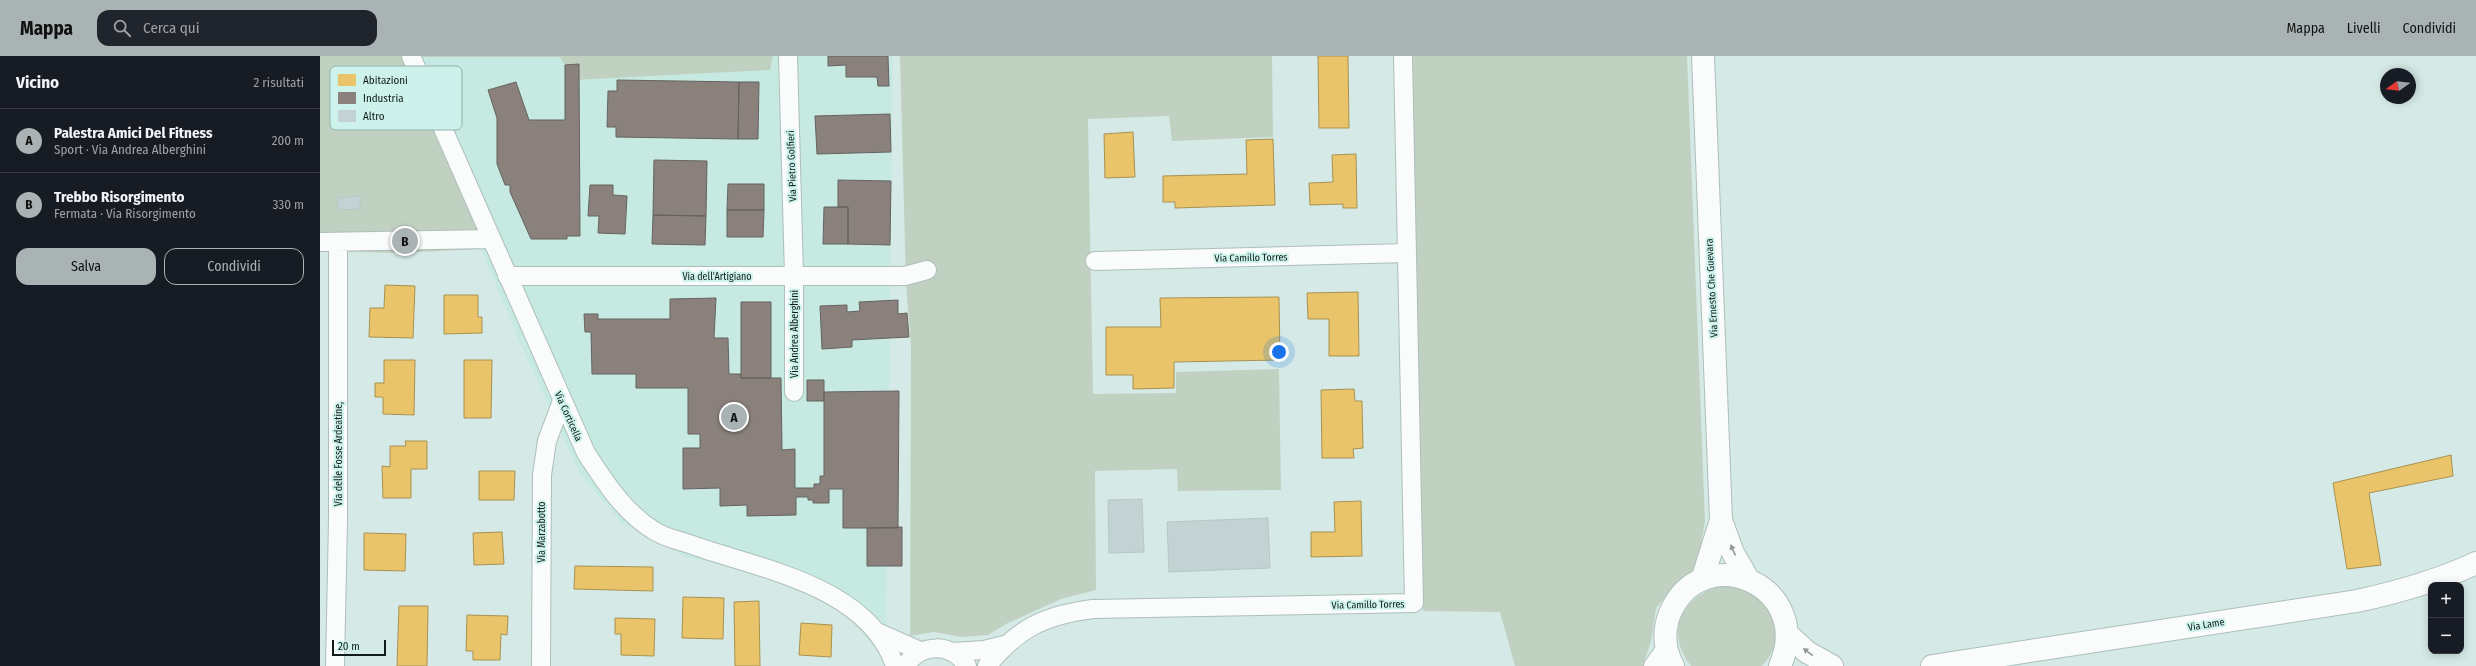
<!DOCTYPE html>
<html lang="it">
<meta charset="utf-8">
<style>
body{margin:0;font-family:"Fira Sans Condensed",sans-serif;background:#20242c;color:#f1f3f6}
.controls{position:absolute;right:12px;bottom:12px;display:grid;overflow:hidden;border-radius:8px;box-shadow:0 2px 10px #0003}
.controls button{width:36px;height:36px;display:grid;place-items:center;padding:0;border:0;border-bottom:1px solid #363941;background:#171b24;color:#f1f3f6;font:20px sans-serif}
.compass{position:absolute;left:2060px;top:12px;width:36px;height:36px;border-radius:50%;background:#171b24;box-shadow:0 2px 10px #0003;rotate:255deg}
.scale{position:absolute;left:12px;bottom:10px;width:54px;box-sizing:border-box;padding-left:4px;border:2px solid #0f1c1a;border-top:0;font-size:11px;line-height:14px;white-space:nowrap;color:#0f1c1a;-webkit-text-stroke:3px #cdf2eb;paint-order:stroke}
.you{position:absolute;left:959px;top:296px;width:14px;height:14px;margin:-10px;border:3px solid #fff;border-radius:50%;background:#1a73e8;box-shadow:0 0 0 6px #1a73e833}
.badge{display:grid;place-items:center;width:26px;height:26px;border-radius:50%;background:#aab3b3;color:#111;font-size:13px;font-weight:700}
.pin{position:absolute;translate:-50% -50%;border:2px solid #fff;box-shadow:0 1px 4px #0006}
.list{margin:0;padding:0;list-style:none}
h2{display:flex;justify-content:space-between;align-items:center;height:52px;margin:0;padding:0 16px;font-size:17px}
h2 small{font-size:13px;font-weight:400;color:#9ea1a6}
.list li{display:grid;grid-template-columns:26px 1fr auto;gap:12px;align-items:center;box-sizing:border-box;height:64px;padding:0 16px;border-top:1px solid #363941}
.list b{display:block;font-size:15px;white-space:nowrap}
.list p{margin:0;font-size:13px;white-space:nowrap;color:#9ea1a6}
.list em{font-size:13px;font-style:normal;color:#9ea1a6}
.actions{display:flex;gap:8px;padding:12px 16px}
.actions a{flex:1;padding:9px 0;border:1px solid #aab3b3;border-radius:12px;text-align:center;font-size:14px;color:#aab3b3}
.actions .main{background:#aab3b3;color:#111}
.icon{flex:none;width:22px;height:22px;fill:none;stroke:currentColor;stroke-width:2;stroke-linecap:round;stroke-linejoin:round}
.map{position:relative;flex:none;width:2156px;height:610px;overflow:hidden}
header{display:flex;align-items:center;gap:24px;box-sizing:border-box;height:56px;padding:0 20px;background:#aab3b3;color:#111}
header strong{font-size:19px}
nav{display:flex;gap:22px;margin-inline-start:auto;font-size:14px}
.search{width:280px;height:36px;background:#20242c;display:flex;align-items:center;gap:10px;box-sizing:border-box;padding:0 14px;border-radius:12px;color:#9ea1a6;font-size:15px}
main{display:flex}
aside{flex:1;background:#171b24}
.map>svg:first-child{display:block}
.built{fill:#c6e9e2}
.green{fill:#c1d1c1}
.homes{fill:#e9c46a;stroke:#a89252}
.industry{fill:#8a817c;stroke:#65635f}
.building{fill:#c3d3d3;stroke:#b7c7c7}
.lines{fill:none;stroke-linecap:round;stroke-linejoin:round}
.minor-casing{stroke:#adbebb;stroke-width:20}
.tertiary-casing{stroke:#adbebb;stroke-width:24}
.minor{stroke:#f9fcfb;stroke-width:18}
.tertiary{stroke:#f9fcfb;stroke-width:22}
.oneway{fill:#909796}
.labels{text-anchor:middle;stroke-width:4;stroke-linejoin:round;paint-order:stroke}
.street-label{font-size:10px;fill:#0f1c1a;stroke:#cdf2eb}
.key{fill:#cdf2eb;stroke:#94b2ac;stroke-width:1}
.key-label{font-size:11px;fill:#0f1c1a}
</style>
<header>
<strong>Mappa</strong>
<div class="search"><svg class="icon" aria-label="search" viewBox="0 0 24 24"><circle cx="10" cy="10" r="6"/><path d="M15 15l6 6"/></svg>Cerca qui</div>
<nav><a>Mappa</a><a>Livelli</a><a>Condividi</a></nav>
</header>
<main>
<aside>
<h2>Vicino<small>2 risultati</small></h2>
<ul class="list">
<li><span class="badge">A</span><div><b>Palestra Amici Del Fitness</b><p>Sport · Via Andrea Alberghini</p></div><em>200 m</em></li>
<li><span class="badge">B</span><div><b>Trebbo Risorgimento</b><p>Fermata · Via Risorgimento</p></div><em>330 m</em></li>
</ul>
<div class="actions"><a class="main">Salva</a><a>Condividi</a></div>
</aside>
<div class="map">
<svg width="2156" height="610" viewBox="0 0 2156 610">
<rect width="100%" height="100%" fill="#d5eae6"/>
<path class="built" d="M 453,0 L 573,0 L 566,604 L 521,552 L 458,519 L 366,501 L 301,466 L 260,418 L 199,285 L 161,193 L 158,163 L 87,1 L 240,1 L 450,14 Z"/>
<path class="green" d="M 0,0 L 453,0 L 450,14 L 253,24 L 240,1 L 87,1 L 158,163 L 161,193 L 79,197 L 0,195 Z
M 580,0 L 952,0 L 953,81 L 852,85 L 849,60 L 768,63 L 773,338 L 856,337 L 856,316 L 959,313 L 961,434 L 858,435 L 857,413 L 775,415 L 776,534 L 741,543 L 686,568 L 668,579 L 642,581 L 614,576 L 590,580 L 591,289 L 586,228 Z
M 1092,0 L 1367,0 L 1385,465 L 1379,501 L 1370,520 L 1352,532 L 1336,552 L 1331,585 L 1323,610 L 1195,610 L 1180,556 L 1103,555 Z
M 1411,528 C 1449,539 1473,576 1442,610 L 1371,610 C 1341,572 1367,533 1411,528 Z"/>
<path class="homes" d="M 998,0 L 1028,0 L 1029,72 L 999,72 Z
M 813,76 L 815,121 L 785,122 L 784,78 Z
M 953,83 L 955,149 L 855,152 L 855,146 L 843,146 L 843,120 L 927,118 L 926,84 Z
M 1036,98 L 1037,152 L 1023,152 L 1023,148 L 990,149 L 989,127 L 1013,126 L 1012,99 Z
M 65,229 L 95,230 L 93,282 L 49,281 L 50,252 L 64,252 Z
M 1038,236 L 1039,300 L 1009,300 L 1009,263 L 988,263 L 987,237 Z
M 124,239 L 158,239 L 158,261 L 162,261 L 162,277 L 124,278 Z
M 959,241 L 960,304 L 854,306 L 854,332 L 813,333 L 813,319 L 786,319 L 786,271 L 841,271 L 840,242 Z
M 64,304 L 95,304 L 94,359 L 63,358 L 63,341 L 55,341 L 55,327 L 64,327 Z
M 144,304 L 172,304 L 171,362 L 144,362 Z
M 1034,333 L 1035,345 L 1042,345 L 1043,392 L 1033,393 L 1034,402 L 1002,402 L 1001,334 Z
M 85,385 L 107,385 L 107,413 L 91,413 L 91,442 L 63,442 L 62,410 L 70,411 L 70,390 L 86,390 Z
M 2131,399 L 2133,420 L 2049,437 L 2061,509 L 2027,513 L 2013,427 Z
M 159,415 L 195,415 L 194,444 L 159,444 Z
M 1041,445 L 1042,500 L 991,501 L 991,476 L 1015,476 L 1014,446 Z
M 182,476 L 184,508 L 154,509 L 153,477 Z
M 44,477 L 86,478 L 85,515 L 44,514 Z
M 255,510 L 333,511 L 333,535 L 254,533 Z
M 363,541 L 404,542 L 403,583 L 362,582 Z
M 439,545 L 440,610 L 415,610 L 414,546 Z
M 79,550 L 108,550 L 107,610 L 77,610 Z
M 147,559 L 188,560 L 187,579 L 181,578 L 180,604 L 153,604 L 153,595 L 146,595 Z
M 295,562 L 335,563 L 334,600 L 301,599 L 301,578 L 295,578 Z
M 481,567 L 512,569 L 511,601 L 479,599 Z"/>
<path class="industry" d="M 508,0 L 568,0 L 569,30 L 558,30 L 557,21 L 526,21 L 526,9 L 508,10 Z
M 259,8 L 260,180 L 247,180 L 247,183 L 211,183 L 190,136 L 190,129 L 185,129 L 177,108 L 177,62 L 168,34 L 196,26 L 209,64 L 245,64 L 245,9 Z
M 297,24 L 419,26 L 418,83 L 296,81 L 296,71 L 287,71 L 288,35 L 297,35 Z
M 419,26 L 439,26 L 438,83 L 418,83 Z
M 570,58 L 571,96 L 497,98 L 495,60 Z
M 334,104 L 387,105 L 386,160 L 333,159 Z
M 518,124 L 571,125 L 570,189 L 528,188 L 528,151 L 518,151 Z
M 408,128 L 444,128 L 444,154 L 407,154 Z
M 270,129 L 293,129 L 293,139 L 307,140 L 305,178 L 278,177 L 279,160 L 268,160 Z
M 504,151 L 528,151 L 528,188 L 503,188 Z
M 407,154 L 444,154 L 443,181 L 407,181 Z
M 333,159 L 386,160 L 385,189 L 332,188 Z
M 396,242 L 394,282 L 408,282 L 409,318 L 421,318 L 421,322 L 461,322 L 462,394 L 475,393 L 475,432 L 494,432 L 494,428 L 500,428 L 500,420 L 504,420 L 504,336 L 579,335 L 578,472 L 523,472 L 523,433 L 509,433 L 509,447 L 493,447 L 493,444 L 488,444 L 488,441 L 476,441 L 476,459 L 427,460 L 427,449 L 400,450 L 400,432 L 363,433 L 363,392 L 380,392 L 380,378 L 368,378 L 368,332 L 316,332 L 316,318 L 272,318 L 271,276 L 265,276 L 264,258 L 278,258 L 278,263 L 350,263 L 350,243 Z
M 578,244 L 578,258 L 587,257 L 589,281 L 532,284 L 532,291 L 502,293 L 500,250 L 527,249 L 527,256 L 540,255 L 539,246 Z
M 421,246 L 451,246 L 451,322 L 421,322 Z
M 487,324 L 504,324 L 504,345 L 487,345 Z
M 582,471 L 582,510 L 547,510 L 547,472 Z"/>
<path class="building" d="M 40,140 L 40,153 L 18,154 L 18,142 Z
M 822,443 L 824,496 L 789,497 L 788,444 Z
M 948,462 L 950,512 L 849,516 L 847,466 Z"/>
<g class="lines">
<g class="minor-casing">
<path id="minor" d="M 91,0 L 266,397 C 285,426 303,455 333,474 C 344,482 362,485 375,490 C 444,514 549,531 575,610
M 468,0 L 474,220 L 474,336
M 0,186 L 170,183
M 775,205 L 1087,197
M 187,220 L 585,220 L 607,214
M 557,576 L 600,595
M 632,596 L 664,594 L 684,589
M 15,610 L 18,464 L 18,186
M 221,610 L 222,419 L 227,385 L 242,345
M 585,610 C 601,587 631,586 647,610
M 667,610 C 698,572 725,559 773,553 L 1094,547 L 1083,0
M 1333,610 L 1346,592"/>
</g>
<g class="tertiary-casing">
<path id="tertiary" d="M 1401,464 L 1413,497 L 1428,523
M 1382,524 L 1401,464 L 1383,0
M 1467,578 L 1487,596 L 1512,610
M 1353,610 C 1344,593 1343,575 1350,557 C 1383,481 1495,530 1460,610
M 1612,610 L 2037,545 C 2078,536 2118,525 2156,507"/>
</g>
<use href="#minor" class="minor"/>
<use href="#tertiary" class="tertiary"/>
</g>
<defs><path id="oneway-solid" d="M-6-.8H1V-3.2L6.5 0L1 3.2V.8H-6Z"/></defs>
<g class="oneway">
<use href="#oneway-solid" transform="translate(1413 494) rotate(-114)"/>
<use href="#oneway-solid" transform="translate(1488 596) rotate(-143)"/>
</g>
<g class="labels">
<g class="street-label">
<text transform="translate(471 110) rotate(-92)" y="4">Via Pietro Golfieri</text>
<text transform="translate(931 201) rotate(-1)" y="4">Via Camillo Torres</text>
<text x="397" y="224">Via dell'Artigiano</text>
<text transform="translate(1391 232) rotate(-93)" y="4">Via Ernesto Che Guevara</text>
<text transform="translate(474 278) rotate(-90)" y="4">Via Andrea Alberghini</text>
<text transform="translate(249 360) rotate(66)" y="4">Via Corticella</text>
<text transform="translate(18 398) rotate(-90)" y="4">Via delle Fosse Ardeatine,</text>
<text transform="translate(221 476) rotate(-90)" y="4">Via Marzabotto</text>
<text transform="translate(1048 548) rotate(-1)" y="4">Via Camillo Torres</text>
<text transform="translate(1886 568) rotate(-9)" y="4">Via Lame</text>
</g>
</g>
<rect x="10" y="10" width="132" height="64" rx="6" class="key"/>
<rect x="18" y="18" width="18" height="12" fill="#e9c46a"/>
<rect x="18" y="36" width="18" height="12" fill="#8a817c"/>
<rect x="18" y="54" width="18" height="12" fill="#c3d3d3"/>
<g class="key-label">
<text x="43" y="28">Abitazioni</text>
<text x="43" y="46">Industria</text>
<text x="43" y="64">Altro</text>
</g>
</svg>
<div class="controls">
<button>+</button>
<button>−</button>
</div>
<svg class="compass" viewBox="-18 -18 36 36"><path d="M0-13l5 13h-10z" fill="#e53935"/><path d="M0 13l5-13h-10z" fill="#9ea1a6"/></svg>
<div class="scale">20 m</div>
<div class="you"></div>
<div class="pin badge" style="left:414px;top:361px">A</div>
<div class="pin badge" style="left:85px;top:185px">B</div>
</div>
</main>
